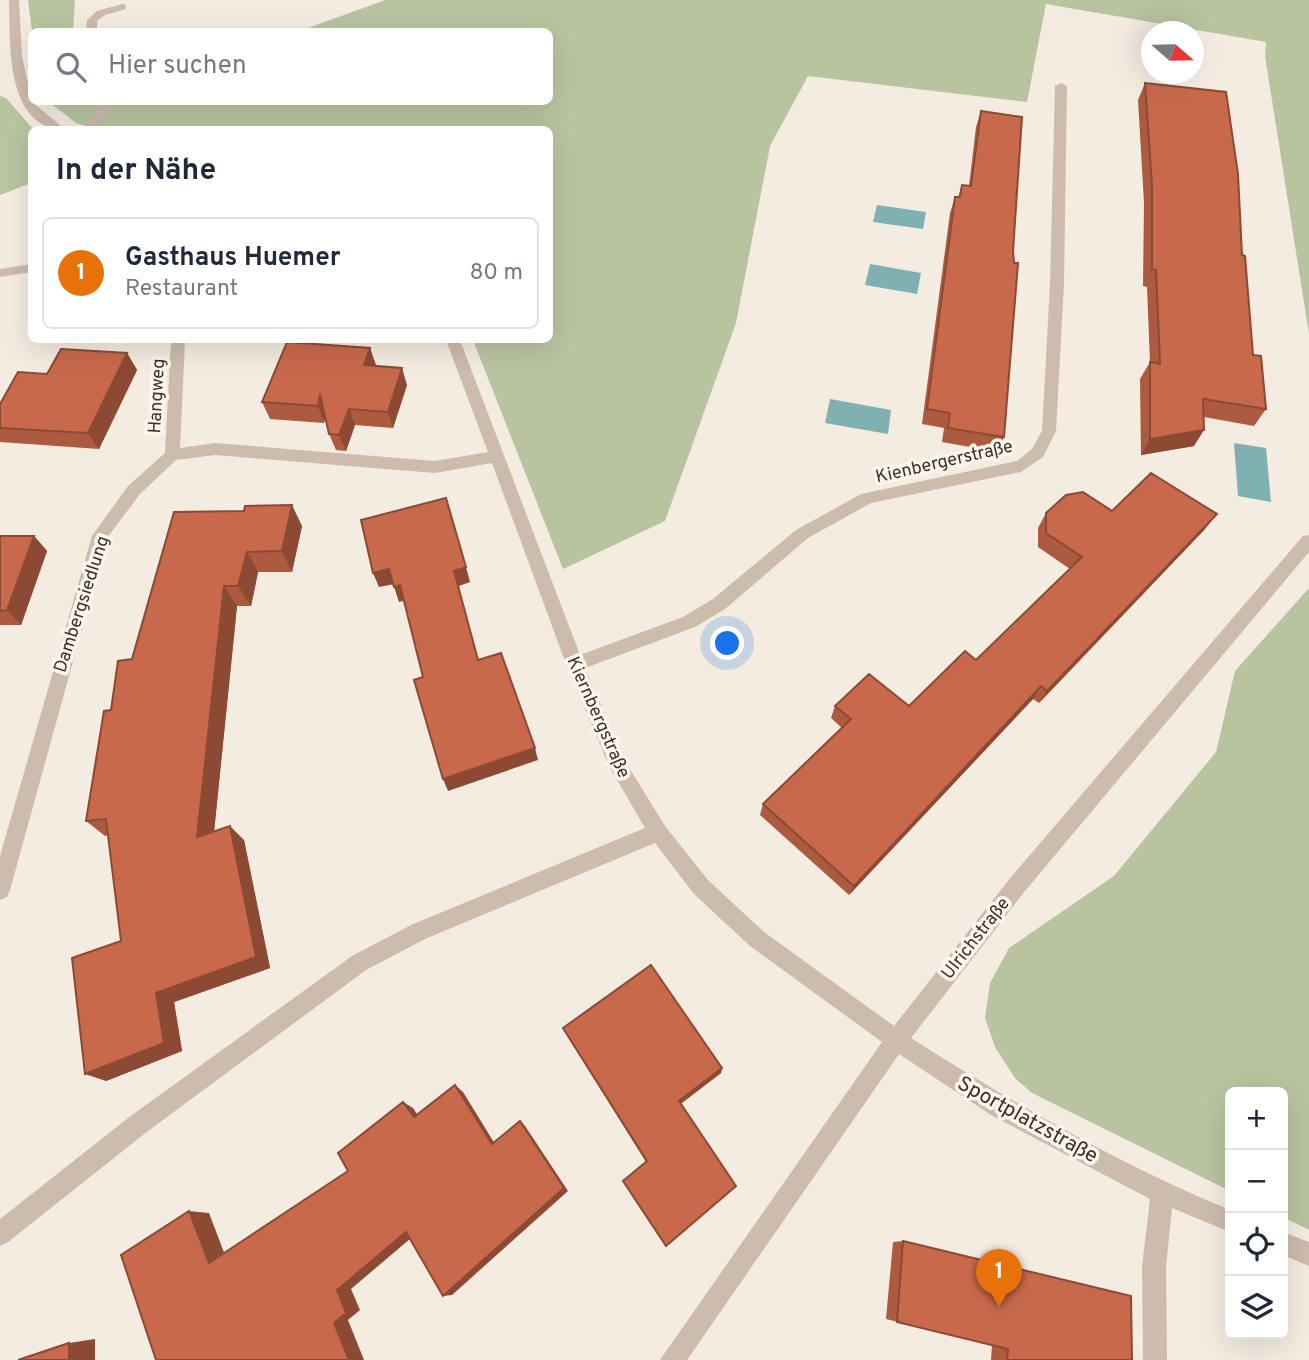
<!DOCTYPE html>
<html lang="de">
<meta charset="utf-8">
<style>
body{margin:0;font-family:Overpass,sans-serif;background:#f2f2f3;color:#1f2937}
.controls{position:absolute;right:21px;bottom:21px;display:grid;overflow:hidden;border-radius:10px;box-shadow:0 7px 28px #0002}
.controls button{width:63px;height:63px;display:grid;place-items:center;padding:0;border:0;border-bottom:2px solid #e0e1e3;background:#fff;color:#1f2937;font:35px sans-serif}
.compass{position:absolute;left:1141px;top:21px;width:63px;height:63px;border-radius:50%;background:#fff;box-shadow:0 7px 28px #0002;rotate:110deg}
.you{position:absolute;left:728px;top:644px;width:24px;height:24px;margin:-18px;border:5px solid #fff;border-radius:50%;background:#1a73e8;box-shadow:0 0 0 10px #1a73e833}
.badge{display:grid;place-items:center;width:46px;height:46px;border-radius:50%;background:#0b8043;color:#fff;font-size:23px;font-weight:700}
.pin{position:absolute;translate:-50% -58px;filter:drop-shadow(0 2px 4px #0008)}
.pin::after{content:'';position:absolute;top:37px;width:24px;height:21px;background:inherit;clip-path:polygon(0 0,100% 0,50% 100%)}
.list{margin:0;padding:0;list-style:none}
h2{display:flex;justify-content:space-between;align-items:center;height:91px;margin:0;padding:0 28px;font-size:30px}
h2 small{font-size:23px;font-weight:400;color:#747a83}
.list li{display:grid;grid-template-columns:46px 1fr auto;gap:21px;align-items:center;box-sizing:border-box;height:112px;margin:0 14px 14px;padding:0 14px;border:2px solid #e0e1e3;border-radius:10px}
.list b{display:block;font-size:26px;white-space:nowrap}
.list p{margin:0;font-size:23px;white-space:nowrap;color:#747a83}
.list em{font-size:23px;font-style:normal;color:#747a83}
.icon{flex:none;width:38px;height:38px;fill:none;stroke:currentColor;stroke-width:2;stroke-linecap:round;stroke-linejoin:round}
.map{position:relative;flex:none;width:1309px;height:1360px;overflow:hidden}
.search{position:absolute;background:#fff;box-shadow:0 7px 28px #0002;left:28px;top:28px;width:525px;height:77px;display:flex;align-items:center;gap:18px;box-sizing:border-box;padding:0 24px;border-radius:10px;color:#747a83;font-size:26px}
.panel{position:absolute;background:#fff;box-shadow:0 7px 28px #0002;left:28px;top:126px;width:525px;height:217px;border-radius:10px}
.map>svg:first-child{display:block}
.green{fill:#b8c4a0}
.water{fill:#7fb0b2}
.lines{fill:none;stroke-linecap:round;stroke-linejoin:round}
.minor{fill:#cdbbac;fill-rule:evenodd}
.wall{fill:#ac5a40}
.shaded-wall{fill:#8c4a34}
.building{fill:#c8694b;stroke:#8c4a34;stroke-width:2}
.labels{text-anchor:middle;stroke-width:7;stroke-linejoin:round;paint-order:stroke}
.street-label{font-size:18px;fill:#3b302b;stroke:#fbf5ee}
.near-street-label{font-size:21px;fill:#3b302b;stroke:#fbf5ee}
</style>
<div class="map">
<svg width="1309" height="1360" viewBox="0 0 1309 1360">
<rect width="100%" height="100%" fill="#f4ebe1"/>
<path class="green" d="M 28,0 L 75,0 L 73,31 L 32,31 Z
M 385,0 L 1309,0 L 1309,334 L 1265,56 L 1266,42 L 1046,4 L 1027,102 L 808,76 L 770,146 L 736,323 L 665,521 L 563,569 L 473,340 L 550,340 L 550,130 L 96,129 L 76,123 L 49,102 L 550,102 L 550,32 L 300,31 Z
M 0,96 L 6,98 L 33,129 L 31,183 L 0,195 Z
M 1309,588 L 1309,1230 L 1283,1217 L 1283,1092 L 1230,1092 L 1230,1191 L 1032,1093 L 1015,1078 L 995,1047 L 985,1018 L 990,983 L 1009,948 L 1114,876 L 1216,752 L 1235,671 Z"/>
<path class="water" d="M 877,205 L 926,212 L 923,229 L 873,222 Z
M 870,264 L 921,273 L 917,294 L 865,285 Z
M 830,399 L 891,410 L 888,434 L 825,423 Z
M 1234,443 L 1266,448 L 1271,502 L 1238,496 Z"/>
<g class="lines">
<path class="minor" d="M 9,0 L 19,0 L 22,56 L 32,102 L 66,130 C 5,130 10,42 9,0 Z
M 122,4 L 126,5 L 126,9 L 105,15 L 97,21 L 97,32 L 86,32 L 87,20 L 97,11 Z
M 1061,83 L 1067,86 L 1064,284 L 1056,431 L 1043,457 L 1021,472 L 871,503 L 808,538 L 725,609 L 695,627 L 585,668 L 625,761 L 665,826 L 708,880 L 764,932 L 894,1026 L 1011,877 L 1303,536 L 1309,535 L 1309,552 L 1025,891 L 911,1038 C 1013,1103 1118,1164 1230,1210 L 1230,1232 L 1172,1208 L 1166,1267 L 1167,1360 L 1143,1360 L 1142,1267 L 1150,1199 L 991,1115 L 899,1054 L 687,1360 L 660,1360 L 882,1042 L 750,946 L 694,894 L 655,843 L 425,939 L 366,970 L 148,1131 L 8,1242 L 0,1246 L 0,1219 L 132,1115 L 352,956 L 411,925 L 645,828 L 609,766 L 566,664 L 492,463 L 435,473 L 215,455 L 176,460 L 140,494 L 107,538 L 10,890 L 7,897 L 0,900 L 0,856 L 92,536 L 128,486 L 165,453 L 171,340 L 185,340 L 180,448 L 215,443 L 435,461 L 488,452 L 446,340 L 460,340 L 580,655 L 683,617 L 713,599 L 796,530 L 861,494 L 1017,461 L 1032,449 L 1042,431 L 1050,284 L 1055,86 Z
M 104,102 L 116,102 L 95,130 L 82,130 Z
M 32,264 L 32,272 L 0,277 L 0,269 Z
M 1283,1232 L 1309,1242 L 1309,1266 L 1283,1255 Z"/>
</g>
<path class="wall" d="M 1145,83 L 1242,255 L 1253,355 L 1266,409 L 1254,426 L 1204,417 L 1194,446 L 1141,455 L 1140,379 L 1150,362 L 1147,287 L 1143,286 L 1144,203 L 1138,100 Z
M 981,111 L 1013,251 L 1004,437 L 998,452 L 942,442 L 944,428 L 922,424 L 950,213 L 955,197 L 958,197 L 962,185 L 969,186 L 976,127 Z
M 370,348 L 375,366 L 407,385 L 393,428 L 355,425 L 346,451 L 336,450 L 329,434 L 325,417 L 324,423 L 270,419 L 262,402 Z
M 127,353 L 137,370 L 99,449 L 0,442 L 0,404 Z
M 1112,511 L 1205,529 L 1039,703 L 1033,699 L 849,895 L 760,815 L 763,804 L 842,728 L 831,718 L 835,706 L 909,706 L 976,660 L 1070,569 L 1038,547 L 1038,528 L 1046,513 Z
M 174,512 L 302,526 L 292,572 L 258,572 L 251,606 L 237,606 L 214,831 L 244,840 L 270,968 L 174,1002 L 182,1051 L 106,1081 L 121,941 L 108,835 L 105,836 L 86,821 L 111,710 L 132,659 Z
M 0,536 L 34,536 L 47,551 L 21,625 L 0,625 Z
M 563,1028 L 722,1068 L 721,1073 L 680,1104 L 736,1186 L 646,1162 L 566,1034 Z
M 903,1241 L 1132,1360 L 991,1360 L 992,1345 L 886,1319 L 893,1242 Z"/>
<path class="shaded-wall" d="M 370,348 L 376,365 L 370,382 L 364,365 Z
M 127,353 L 137,370 L 99,449 L 88,433 Z
M 402,368 L 407,385 L 393,428 L 388,412 Z
M 320,394 L 327,410 L 324,423 L 318,406 Z
M 349,409 L 355,425 L 346,451 L 339,435 Z
M 1204,430 L 1194,446 L 1141,455 L 1150,439 Z
M 292,505 L 302,526 L 292,572 L 282,551 Z
M 1217,514 L 1205,529 L 1039,703 L 1047,691 Z
M 34,536 L 47,551 L 21,625 L 7,610 Z
M 247,552 L 258,572 L 251,606 L 238,586 Z
M 466,567 L 470,582 L 459,586 L 454,571 Z
M 389,569 L 395,584 L 379,587 L 373,573 Z
M 400,585 L 406,600 L 399,602 L 394,587 Z
M 224,586 L 237,606 L 212,852 L 197,837 Z
M 1041,686 L 1033,699 L 849,895 L 854,886 Z
M 535,748 L 538,760 L 448,791 L 443,779 Z
M 230,826 L 244,840 L 270,968 L 174,1002 L 182,1051 L 106,1081 L 85,1074 L 156,993 Z
M 722,1068 L 721,1073 L 678,1106 L 679,1101 Z
M 455,1085 L 463,1092 L 498,1149 L 492,1144 Z
M 403,1102 L 413,1108 L 423,1123 L 414,1117 Z
M 520,1121 L 525,1126 L 568,1191 L 452,1295 L 443,1296 Z
M 189,1211 L 209,1213 L 228,1263 L 209,1263 Z
M 406,1232 L 417,1233 L 351,1289 L 360,1310 L 348,1320 L 364,1360 L 349,1360 L 334,1323 L 337,1290 Z
M 95,1339 L 95,1360 L 69,1360 L 69,1343 Z"/>
<path class="building" d="M 1145,83 L 1226,92 L 1238,174 L 1242,255 L 1245,256 L 1253,355 L 1261,356 L 1266,409 L 1203,399 L 1204,430 L 1150,439 L 1150,362 L 1160,364 L 1156,270 L 1152,269 L 1152,185 Z
M 981,111 L 1022,117 L 1013,251 L 1014,263 L 1018,263 L 1004,437 L 948,428 L 950,413 L 927,409 L 955,197 L 960,197 L 962,185 L 971,186 Z
M 287,342 L 370,348 L 364,365 L 402,368 L 388,412 L 349,409 L 339,435 L 329,434 L 320,394 L 318,406 L 262,402 Z
M 61,349 L 127,353 L 88,433 L 0,428 L 0,404 L 18,372 L 47,374 Z
M 1151,473 L 1217,514 L 1047,691 L 1041,686 L 854,886 L 763,804 L 851,719 L 835,706 L 869,674 L 909,706 L 965,651 L 976,660 L 1082,557 L 1046,533 L 1046,513 L 1066,495 L 1083,492 L 1112,511 Z
M 446,498 L 466,567 L 454,571 L 478,660 L 501,653 L 535,748 L 443,779 L 414,680 L 423,677 L 400,585 L 394,587 L 389,569 L 373,573 L 361,520 Z
M 292,505 L 282,551 L 247,552 L 238,586 L 224,586 L 197,837 L 230,826 L 256,957 L 156,993 L 164,1043 L 85,1074 L 72,958 L 121,941 L 106,819 L 86,821 L 104,711 L 111,710 L 118,661 L 132,659 L 174,512 L 244,511 L 245,506 Z
M 0,536 L 34,536 L 7,610 L 0,611 Z
M 651,965 L 722,1068 L 679,1101 L 736,1186 L 666,1246 L 623,1181 L 647,1161 L 563,1028 Z
M 455,1085 L 492,1144 L 520,1121 L 564,1188 L 443,1296 L 406,1232 L 337,1290 L 346,1313 L 334,1323 L 349,1360 L 156,1360 L 121,1255 L 189,1211 L 209,1263 L 348,1171 L 338,1153 L 403,1102 L 414,1117 Z
M 903,1241 L 1131,1296 L 1132,1360 L 1007,1360 L 1008,1349 L 897,1322 Z
M 69,1343 L 69,1360 L 18,1360 Z"/>
<g class="labels">
<g class="street-label">
<text transform="translate(156 396) rotate(-87)" y="6">Hangweg</text>
<text transform="translate(944 461) rotate(-13)" y="6">Kienbergerstraße</text>
<text transform="translate(81 604) rotate(-72)" y="6">Dambergsiedlung</text>
<text transform="translate(599 717) rotate(66)" y="6">Kiernbergstraße</text>
<text transform="translate(975 938) rotate(-52)" y="6">Ulrichstraße</text>
</g>
<g class="near-street-label">
<text transform="translate(1028 1119) rotate(29)" y="7">Sportplatzstraße</text>
</g>
</g>
</svg>
<div class="controls">
<button>+</button>
<button>−</button>
<button><svg class="icon" aria-label="locate" viewBox="0 0 24 24"><circle cx="12" cy="12" r="6"/><path d="M12 2v4M12 18v4M2 12h4M18 12h4"/></svg></button>
<button><svg class="icon" aria-label="layers" viewBox="0 0 24 24"><path d="M12 4l9 5-9 5-9-5zM3 14l9 5 9-5"/></svg></button>
</div>
<svg class="compass" viewBox="-18 -18 36 36"><path d="M0-13l5 13h-10z" fill="#e53935"/><path d="M0 13l5-13h-10z" fill="#747a83"/></svg>
<div class="you"></div>
<div class="pin badge" style="left:999px;top:1307px;background:#e8710a">1</div>
<div class="search"><svg class="icon" aria-label="search" viewBox="0 0 24 24"><circle cx="10" cy="10" r="6"/><path d="M15 15l6 6"/></svg>Hier suchen</div>
<section class="panel">
<h2>In der Nähe<small></small></h2>
<ul class="list">
<li><span class="badge" style="background:#e8710a">1</span><div><b>Gasthaus Huemer</b><p>Restaurant</p></div><em>80 m</em></li>
</ul>
</section>
</div>
